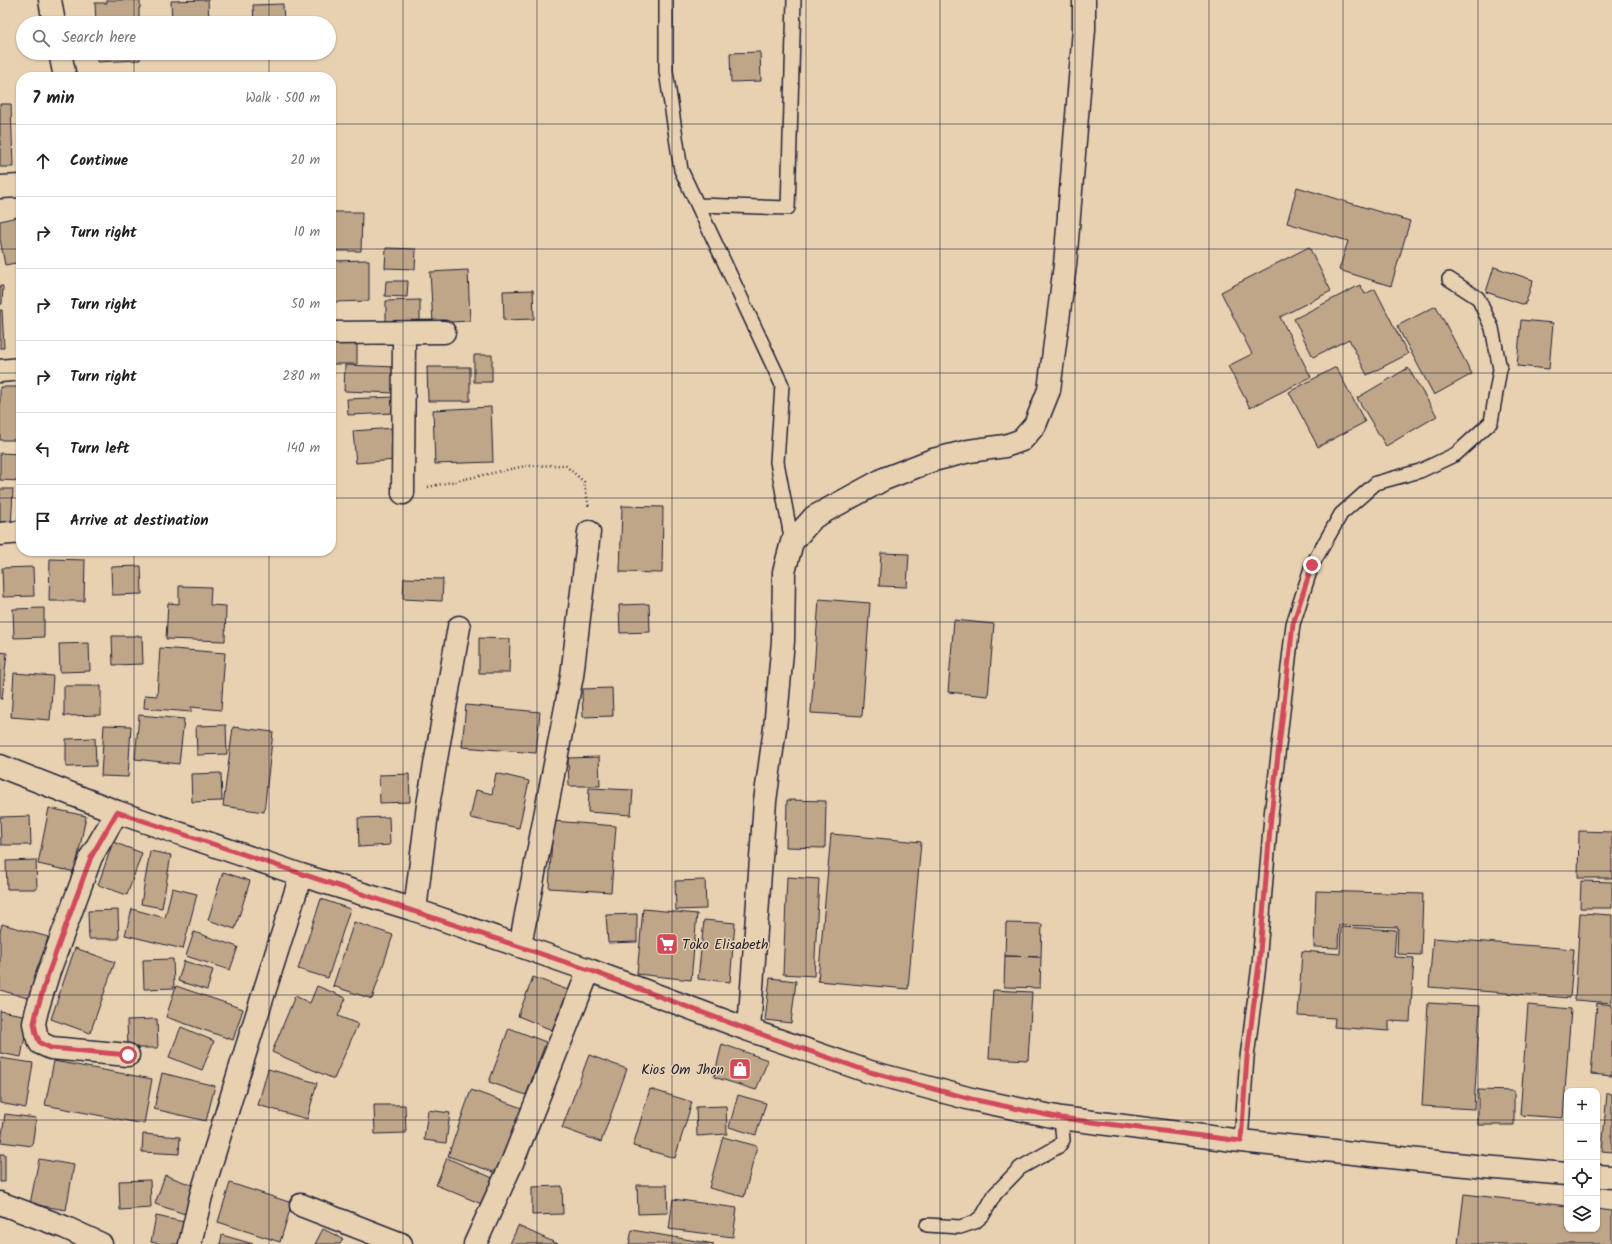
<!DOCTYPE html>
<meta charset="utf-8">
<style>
body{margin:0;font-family:Kalam,sans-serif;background:#f6f6f6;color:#202124}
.controls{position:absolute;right:12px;bottom:12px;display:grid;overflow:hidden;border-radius:8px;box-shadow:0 1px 3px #0004}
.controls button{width:36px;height:36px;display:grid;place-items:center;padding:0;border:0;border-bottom:1px solid #e0e0e0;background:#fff;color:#202124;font:20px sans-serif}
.stop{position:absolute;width:12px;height:12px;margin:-9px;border:3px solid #d1495b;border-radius:50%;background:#fff}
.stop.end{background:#d1495b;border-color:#fff;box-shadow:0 1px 4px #0008}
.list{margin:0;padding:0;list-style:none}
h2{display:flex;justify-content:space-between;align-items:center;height:52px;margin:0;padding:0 16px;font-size:17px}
h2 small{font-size:13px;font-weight:400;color:#757577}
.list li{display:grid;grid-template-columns:26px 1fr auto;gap:12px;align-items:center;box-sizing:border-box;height:72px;padding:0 16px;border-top:1px solid #e0e0e0}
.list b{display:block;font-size:15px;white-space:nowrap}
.list em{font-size:13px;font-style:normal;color:#757577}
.icon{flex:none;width:22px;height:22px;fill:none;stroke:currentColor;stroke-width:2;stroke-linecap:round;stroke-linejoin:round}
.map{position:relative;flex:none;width:1612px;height:1244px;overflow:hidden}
.search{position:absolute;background:#fff;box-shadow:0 1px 3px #0004;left:16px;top:16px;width:320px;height:44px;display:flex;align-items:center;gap:10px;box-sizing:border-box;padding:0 14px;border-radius:22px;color:#757577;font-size:15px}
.panel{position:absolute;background:#fff;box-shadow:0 1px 3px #0004;left:16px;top:72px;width:320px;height:484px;border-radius:16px}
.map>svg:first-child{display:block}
.building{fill:#bfa689;stroke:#22223b}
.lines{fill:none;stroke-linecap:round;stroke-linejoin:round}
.service-casing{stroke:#22223b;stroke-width:16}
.minor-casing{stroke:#22223b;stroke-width:25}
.path{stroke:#22223b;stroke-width:2.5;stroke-dasharray:1 3;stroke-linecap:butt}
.service{stroke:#e7d1b0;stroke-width:13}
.minor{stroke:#e7d1b0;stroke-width:22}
.route{stroke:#d1495b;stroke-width:5}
.grid{fill:none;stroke:#22223b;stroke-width:1;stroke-opacity:0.55}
.labels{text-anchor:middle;stroke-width:3;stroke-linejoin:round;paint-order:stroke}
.poi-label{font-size:14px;fill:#22223b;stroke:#e7d1b0;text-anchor:start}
</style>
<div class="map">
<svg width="1612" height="1244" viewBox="0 0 1612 1244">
<rect width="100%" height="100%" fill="#e7d1b0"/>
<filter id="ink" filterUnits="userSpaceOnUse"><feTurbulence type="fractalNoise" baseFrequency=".025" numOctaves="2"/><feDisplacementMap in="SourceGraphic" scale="8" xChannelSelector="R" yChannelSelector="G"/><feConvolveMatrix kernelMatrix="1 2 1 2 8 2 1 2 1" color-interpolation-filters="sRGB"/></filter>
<g filter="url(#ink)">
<path class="building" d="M 107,0 L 140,0 L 140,8 L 139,8 L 139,23 L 96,23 L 95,3 L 107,3 Z
M 208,0 L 209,23 L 172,23 L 171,1 Z
M 283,4 L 284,23 L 254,23 L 253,5 Z
M 760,52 L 761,81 L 731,82 L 730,53 Z
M 97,53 L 140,53 L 140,60 L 97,62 Z
M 0,104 L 11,104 L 13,167 L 0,167 Z
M 1297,187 L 1410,221 L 1391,286 L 1339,270 L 1348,241 L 1287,223 Z
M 332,212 L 362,212 L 361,251 L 332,251 Z
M 21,216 L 21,262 L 5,265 L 0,239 L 0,221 Z
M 1309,247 L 1331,291 L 1280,317 L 1311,377 L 1250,408 L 1228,366 L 1252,354 L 1221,292 Z
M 386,248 L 416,249 L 415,269 L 385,268 Z
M 369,260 L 369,301 L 331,302 L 331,261 Z
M 1494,267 L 1533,280 L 1525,305 L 1486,292 Z
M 468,270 L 470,321 L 433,323 L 430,272 Z
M 386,281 L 408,281 L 407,297 L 385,296 Z
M 1360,285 L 1365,294 L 1375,289 L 1408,354 L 1367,375 L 1349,339 L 1313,357 L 1294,319 Z
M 0,286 L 3,286 L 2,304 L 0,304 Z
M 533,290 L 534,319 L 504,320 L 503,291 Z
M 420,300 L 420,325 L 386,325 L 386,301 Z
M 1436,306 L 1472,374 L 1434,395 L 1397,326 Z
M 0,310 L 2,310 L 4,348 L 0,348 Z
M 1521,320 L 1553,323 L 1549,369 L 1517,366 Z
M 331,336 L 357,336 L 357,364 L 331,364 Z
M 474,355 L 492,355 L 492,382 L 474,382 Z
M 345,365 L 397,367 L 396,393 L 344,391 Z
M 427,367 L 470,367 L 470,401 L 428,401 Z
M 1336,367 L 1365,422 L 1318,447 L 1289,392 Z
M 1408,368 L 1437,416 L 1386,446 L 1357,398 Z
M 0,387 L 21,387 L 21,440 L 0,440 Z
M 395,397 L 395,413 L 348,415 L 347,399 Z
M 491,407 L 493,462 L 435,464 L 433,410 Z
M 394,428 L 396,460 L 356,463 L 353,431 Z
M 0,453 L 21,454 L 21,481 L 0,480 Z
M 0,489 L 13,489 L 11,530 L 0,529 Z
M 622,506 L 663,507 L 662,573 L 620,572 Z
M 881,553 L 909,554 L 907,587 L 879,586 Z
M 50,559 L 85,560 L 84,601 L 49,601 Z
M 141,566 L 142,594 L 112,595 L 111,567 Z
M 33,567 L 34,596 L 3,597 L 2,568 Z
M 404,578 L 443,579 L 442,601 L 403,599 Z
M 179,586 L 211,587 L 210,605 L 226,606 L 225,641 L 166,639 L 168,603 L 179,604 Z
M 819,599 L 870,603 L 862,716 L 811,713 Z
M 649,604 L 650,632 L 620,633 L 619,605 Z
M 44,608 L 44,637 L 14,638 L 13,609 Z
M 954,620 L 994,624 L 988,696 L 948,692 Z
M 112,636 L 142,636 L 143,664 L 113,665 Z
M 479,638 L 510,639 L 509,673 L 479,673 Z
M 89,643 L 90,671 L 60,672 L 59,644 Z
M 160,648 L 225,653 L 221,710 L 191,707 L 191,712 L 144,708 L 145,695 L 157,696 Z
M 0,652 L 7,653 L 2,699 L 0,699 Z
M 14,673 L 53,676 L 50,720 L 11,717 Z
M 64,686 L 101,686 L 101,715 L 64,716 Z
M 612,688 L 613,716 L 583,717 L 582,689 Z
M 466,705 L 540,712 L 536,753 L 462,747 Z
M 139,715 L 184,719 L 179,764 L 135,759 Z
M 104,725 L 131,726 L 128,777 L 101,776 Z
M 226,725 L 227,754 L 197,755 L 196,726 Z
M 233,727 L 273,732 L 264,812 L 223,806 Z
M 95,738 L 96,766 L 66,767 L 66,739 Z
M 599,757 L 600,786 L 569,786 L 568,758 Z
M 221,773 L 222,801 L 192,802 L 191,774 Z
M 496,773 L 529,781 L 519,828 L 470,818 L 476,790 L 492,794 Z
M 409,774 L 410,802 L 380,803 L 379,775 Z
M 589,788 L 633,790 L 631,815 L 588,812 Z
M 787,800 L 826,801 L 825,848 L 786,847 Z
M 49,808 L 86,816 L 75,872 L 38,864 Z
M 30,816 L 31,845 L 1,845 L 0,817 Z
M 389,817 L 390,845 L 359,847 L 358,818 Z
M 553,821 L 616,826 L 611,892 L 549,888 Z
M 1579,831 L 1612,832 L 1612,878 L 1578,878 Z
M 831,834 L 921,842 L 908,989 L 818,981 Z
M 113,842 L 142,853 L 127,895 L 98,885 Z
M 150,851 L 171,855 L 162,908 L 141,904 Z
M 36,860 L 37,889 L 7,889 L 6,861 Z
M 223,872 L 250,881 L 235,929 L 208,920 Z
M 787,877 L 819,879 L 814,976 L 783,974 Z
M 705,880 L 706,909 L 676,910 L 675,881 Z
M 1581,881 L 1612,882 L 1612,908 L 1580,908 Z
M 172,888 L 197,894 L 183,949 L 125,935 L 132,909 L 165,918 Z
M 1316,891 L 1423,894 L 1421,955 L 1397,954 L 1398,927 L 1339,925 L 1338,948 L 1314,947 Z
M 321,899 L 350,909 L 328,978 L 298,969 Z
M 643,909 L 697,914 L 691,980 L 637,974 Z
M 118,910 L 119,939 L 89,939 L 88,911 Z
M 1580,913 L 1612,915 L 1612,1003 L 1575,1000 Z
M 637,914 L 637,942 L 608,943 L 606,915 Z
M 704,920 L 735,923 L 730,982 L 698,979 Z
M 354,922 L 393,935 L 372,999 L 333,986 Z
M 1006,923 L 1042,924 L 1041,957 L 1005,956 Z
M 2,924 L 48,937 L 31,999 L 0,990 L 0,932 Z
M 1341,927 L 1396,930 L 1394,957 L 1414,958 L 1410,1022 L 1389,1021 L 1389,1031 L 1334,1027 L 1335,1018 L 1298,1016 L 1302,951 L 1340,954 Z
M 194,932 L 238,947 L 230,970 L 186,956 Z
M 1433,938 L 1574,949 L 1570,998 L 1429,987 Z
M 75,948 L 115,962 L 90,1033 L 51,1019 Z
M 1005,956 L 1041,957 L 1040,988 L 1004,987 Z
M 173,959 L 174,988 L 144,989 L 143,960 Z
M 184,961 L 213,970 L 207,990 L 178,981 Z
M 533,977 L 568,990 L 552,1030 L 518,1016 Z
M 770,978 L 796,981 L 791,1023 L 765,1020 Z
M 176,986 L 243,1009 L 233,1040 L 166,1017 Z
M 317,986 L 346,998 L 338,1016 L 358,1024 L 334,1079 L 272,1052 L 295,996 L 310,1003 Z
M 993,990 L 1032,992 L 1028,1060 L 989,1058 Z
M 1428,1003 L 1480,1006 L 1474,1109 L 1422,1106 Z
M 1597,1003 L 1612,1005 L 1612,1076 L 1591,1074 Z
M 1528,1005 L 1571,1009 L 1563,1118 L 1520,1115 Z
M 0,1011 L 29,1016 L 21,1057 L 0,1053 Z
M 157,1019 L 158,1048 L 128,1048 L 127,1020 Z
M 181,1027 L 214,1041 L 202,1070 L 169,1057 Z
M 509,1028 L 546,1042 L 526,1095 L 489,1082 Z
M 722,1044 L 768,1060 L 756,1090 L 714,1077 Z
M 589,1055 L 627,1069 L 601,1142 L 562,1128 Z
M 0,1058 L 33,1063 L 26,1108 L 0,1103 Z
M 54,1061 L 152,1079 L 144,1124 L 45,1105 Z
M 268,1069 L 317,1083 L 307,1119 L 258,1105 Z
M 162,1073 L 215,1086 L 206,1121 L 154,1109 Z
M 650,1089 L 692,1102 L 675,1158 L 633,1146 Z
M 471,1090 L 522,1108 L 499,1174 L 448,1156 Z
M 1478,1090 L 1514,1091 L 1514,1125 L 1478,1125 Z
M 1607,1093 L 1612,1094 L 1612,1152 L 1602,1151 Z
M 738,1095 L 766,1103 L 756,1135 L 729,1127 Z
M 374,1105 L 405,1105 L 406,1133 L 375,1134 Z
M 726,1106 L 727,1134 L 697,1136 L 696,1107 Z
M 428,1110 L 450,1113 L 446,1143 L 424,1140 Z
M 5,1114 L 36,1118 L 32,1146 L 1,1142 Z
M 143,1134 L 180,1137 L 179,1154 L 142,1152 Z
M 723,1137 L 757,1146 L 744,1197 L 709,1188 Z
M 0,1154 L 5,1154 L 5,1182 L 0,1182 Z
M 447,1158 L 495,1179 L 484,1205 L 436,1185 Z
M 39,1159 L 74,1165 L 66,1210 L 30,1204 Z
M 165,1175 L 197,1187 L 188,1215 L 155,1204 Z
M 150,1180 L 151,1208 L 120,1210 L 119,1181 Z
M 230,1183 L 292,1203 L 280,1242 L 218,1222 Z
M 637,1185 L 667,1185 L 668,1213 L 638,1214 Z
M 562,1186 L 563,1214 L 532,1215 L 532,1187 Z
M 1464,1194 L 1567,1206 L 1567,1229 L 1597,1229 L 1597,1209 L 1612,1211 L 1612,1244 L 1458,1244 Z
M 673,1199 L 737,1208 L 733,1237 L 669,1229 Z
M 156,1216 L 184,1222 L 180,1244 L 160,1244 L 151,1242 Z
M 518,1226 L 558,1244 L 510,1244 Z
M 323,1229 L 343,1239 L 340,1244 L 315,1244 Z
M 632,1230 L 714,1244 L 629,1244 Z
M 222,1235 L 253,1244 L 220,1244 Z"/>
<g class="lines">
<g class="service-casing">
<path id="service" d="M 666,0 L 666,71 L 681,170 L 782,385 L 777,462 L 792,542
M 698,205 L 788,208 L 794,0
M 1241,1141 L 1247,1057 L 1259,965 L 1271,816 L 1293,624 L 1312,565 L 1341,514 L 1376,483 L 1420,471 L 1456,454 L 1491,422 L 1500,369 L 1492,328 L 1478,298 L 1449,279
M 927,1225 L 960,1227 L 975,1222 L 983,1215 L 995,1194 L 1020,1168 L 1059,1146 L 1063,1140 L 1061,1118"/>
</g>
<g class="minor-casing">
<path id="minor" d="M 50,0 L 54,23
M 60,53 L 65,77
M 0,187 L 21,186
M 331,333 L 444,332
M 0,371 L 21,369
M 403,493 L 404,333
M 0,534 L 21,532
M 0,766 L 117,812 L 301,875 L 415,910 L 520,946 L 589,970 L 749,1030 L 870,1072 L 971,1099 L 1061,1118 L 1241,1141 L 1484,1167 L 1567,1174
M 117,812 L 91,857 L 48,974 L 37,1010 L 34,1023 L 36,1034 L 40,1043 L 51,1048 L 128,1055
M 415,910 L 428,805 L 459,627
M 520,946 L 572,676 L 589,532
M 749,1030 L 765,801 L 775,728 L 783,641 L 784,572 L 792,542 L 814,517 L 884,479 L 933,460 L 969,451 L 1005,446 L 1022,440 L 1035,425 L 1049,390 L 1065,265 L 1084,29 L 1084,0
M 1597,1176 L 1612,1177
M 0,1203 L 64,1227 L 101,1244
M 301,1205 L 401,1244
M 190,1244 L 201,1196 L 249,1040 L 301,875
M 475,1244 L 512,1163 L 589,970"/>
</g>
<path class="path" d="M 428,487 L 525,466 L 565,465 L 584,482 L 589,508"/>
<use href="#service" class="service"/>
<use href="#minor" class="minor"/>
</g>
</g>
<g class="lines" filter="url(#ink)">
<path class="route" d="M 128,1055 L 51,1048 L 40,1043 L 36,1034 L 34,1023 L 37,1010 L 48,974 L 91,857 L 117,812 L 589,970 L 749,1030 L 870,1072 L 971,1099 L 1061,1118 L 1241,1141 L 1247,1057 L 1259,964 L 1271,816 L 1293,624 L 1312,565"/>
</g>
<path class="grid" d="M 134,0 L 134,23M 269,0 L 269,23M 403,0 L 403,1244M 537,0 L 537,1244M 672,0 L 672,1244M 806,0 L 806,1244M 940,0 L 940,1244M 1075,0 L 1075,1244M 1209,0 L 1209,1244M 1343,0 L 1343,1244M 1478,0 L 1478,1244M 134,53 L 134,77M 269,53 L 269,77M 0,124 L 21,124M 331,124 L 1612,124M 0,249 L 21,249M 331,249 L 1612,249M 0,373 L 21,373M 331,373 L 1612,373M 0,498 L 21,498M 331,498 L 1612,498M 134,551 L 134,1244M 269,551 L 269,1244M 0,622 L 1612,622M 0,746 L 1612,746M 0,871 L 1612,871M 0,995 L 1612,995M 0,1120 L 1567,1120M 1597,1120 L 1612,1120"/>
<defs>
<g id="supermarket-square" transform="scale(1.15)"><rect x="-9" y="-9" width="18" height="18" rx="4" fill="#d1495b" stroke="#e7d1b0"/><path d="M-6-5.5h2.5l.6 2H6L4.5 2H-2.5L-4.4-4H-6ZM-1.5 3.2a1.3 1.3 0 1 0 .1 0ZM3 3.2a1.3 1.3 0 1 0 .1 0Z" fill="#fff"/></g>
<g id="shop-square" transform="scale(1.15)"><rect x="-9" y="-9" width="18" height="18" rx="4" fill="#d1495b" stroke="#e7d1b0"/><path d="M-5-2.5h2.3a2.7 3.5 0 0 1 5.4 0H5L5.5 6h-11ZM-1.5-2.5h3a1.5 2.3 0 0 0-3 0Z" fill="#fff"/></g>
</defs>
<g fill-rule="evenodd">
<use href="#supermarket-square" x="667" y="944"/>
<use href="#shop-square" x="740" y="1069"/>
</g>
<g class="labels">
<g class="poi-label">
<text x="682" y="949">Toko Elisabeth</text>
<text x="724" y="1074" text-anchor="end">Kios Om Jhon</text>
</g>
</g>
</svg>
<div class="controls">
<button>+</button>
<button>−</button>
<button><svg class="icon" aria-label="locate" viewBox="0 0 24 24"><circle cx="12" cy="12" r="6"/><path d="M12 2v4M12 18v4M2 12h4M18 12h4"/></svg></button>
<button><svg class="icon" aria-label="layers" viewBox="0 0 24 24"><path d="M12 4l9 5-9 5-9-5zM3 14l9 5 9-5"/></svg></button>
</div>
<div class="stop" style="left:128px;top:1055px"></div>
<div class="stop end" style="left:1312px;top:565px"></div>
<div class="search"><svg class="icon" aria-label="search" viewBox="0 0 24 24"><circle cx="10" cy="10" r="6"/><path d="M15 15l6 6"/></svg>Search here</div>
<section class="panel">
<h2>7 min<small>Walk · 500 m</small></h2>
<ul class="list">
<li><svg class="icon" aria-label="ahead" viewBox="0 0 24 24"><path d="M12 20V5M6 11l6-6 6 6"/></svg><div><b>Continue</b></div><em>20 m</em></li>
<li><svg class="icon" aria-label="right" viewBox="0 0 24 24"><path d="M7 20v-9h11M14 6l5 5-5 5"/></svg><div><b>Turn right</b></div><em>10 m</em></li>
<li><svg class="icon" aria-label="right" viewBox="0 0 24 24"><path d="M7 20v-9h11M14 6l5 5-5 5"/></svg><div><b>Turn right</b></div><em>50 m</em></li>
<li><svg class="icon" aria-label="right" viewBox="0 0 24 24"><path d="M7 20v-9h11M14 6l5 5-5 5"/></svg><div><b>Turn right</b></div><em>280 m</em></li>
<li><svg class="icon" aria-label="left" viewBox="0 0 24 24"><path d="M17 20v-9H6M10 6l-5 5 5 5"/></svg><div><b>Turn left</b></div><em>140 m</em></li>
<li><svg class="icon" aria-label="arrive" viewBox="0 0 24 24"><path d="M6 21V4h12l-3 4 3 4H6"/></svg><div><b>Arrive at destination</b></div></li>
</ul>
</section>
</div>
